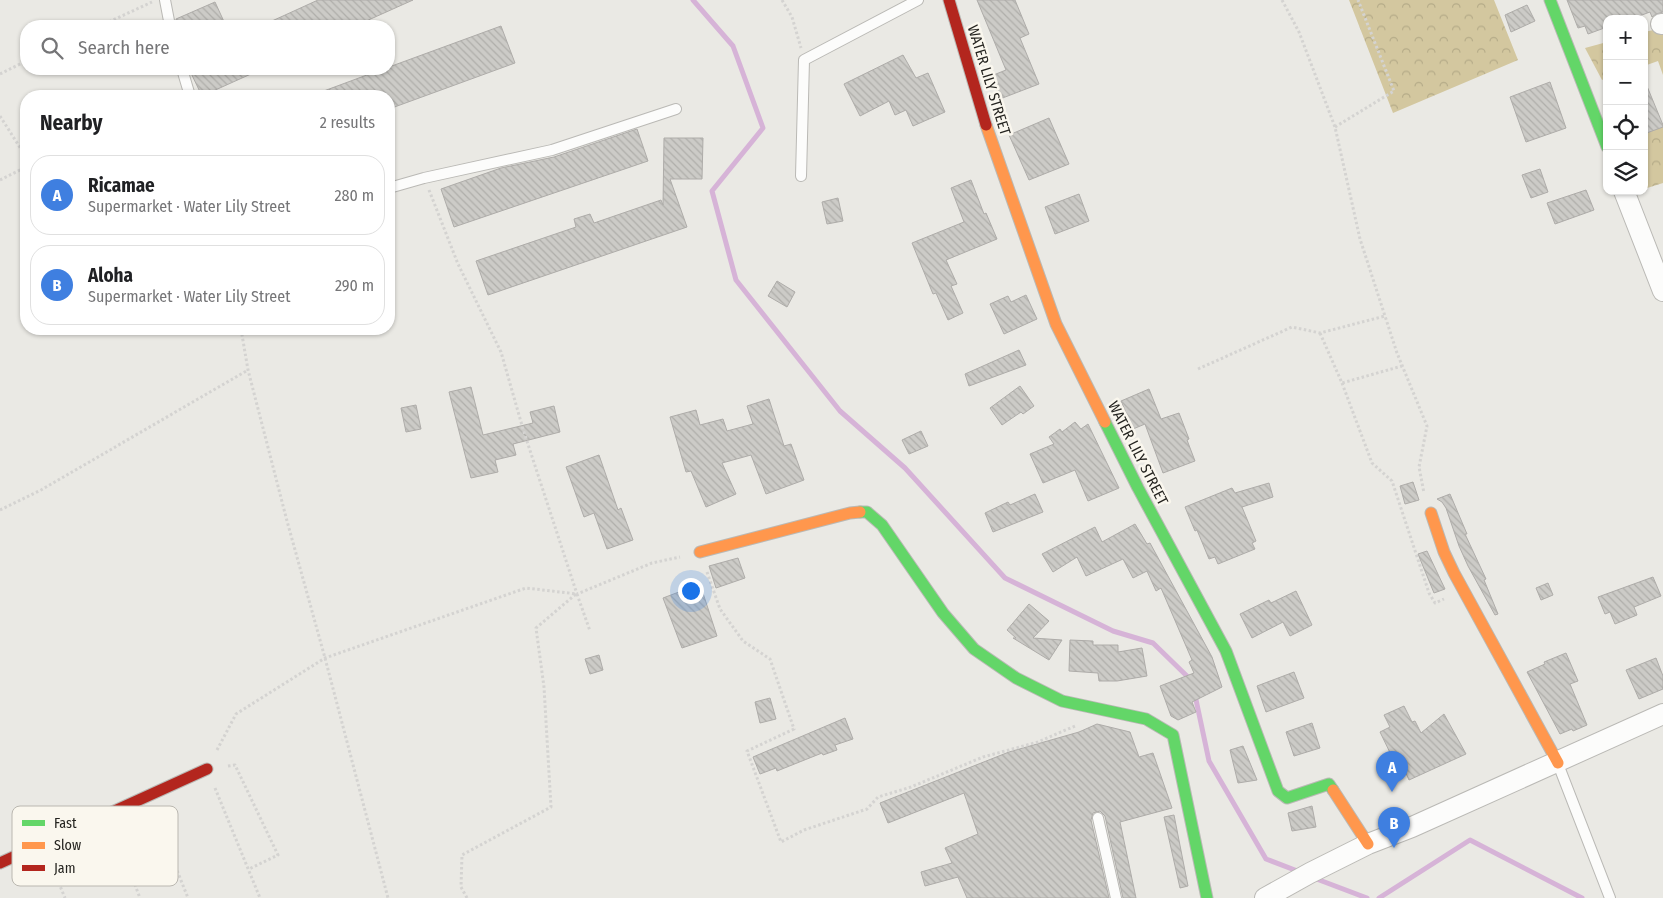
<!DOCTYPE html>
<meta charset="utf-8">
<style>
body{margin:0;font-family:"Fira Sans Condensed",sans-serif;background:#f2f2f2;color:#202124}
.controls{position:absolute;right:15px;top:15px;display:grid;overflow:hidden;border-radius:10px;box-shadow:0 1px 4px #0004}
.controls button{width:45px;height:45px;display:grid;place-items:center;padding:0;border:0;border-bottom:1px solid #e0e0e0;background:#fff;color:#202124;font:25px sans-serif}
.you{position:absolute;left:690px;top:590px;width:18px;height:18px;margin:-12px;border:4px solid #fff;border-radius:50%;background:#1a73e8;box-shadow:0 0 0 8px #1a73e833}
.badge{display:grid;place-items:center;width:32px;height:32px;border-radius:50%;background:#696864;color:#fff;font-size:16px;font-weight:700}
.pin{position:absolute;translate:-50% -41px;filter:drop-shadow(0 1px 2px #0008)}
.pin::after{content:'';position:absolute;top:26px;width:18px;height:15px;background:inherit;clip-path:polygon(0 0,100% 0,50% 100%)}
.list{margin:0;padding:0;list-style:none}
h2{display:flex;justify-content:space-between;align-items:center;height:65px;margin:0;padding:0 20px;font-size:21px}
h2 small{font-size:16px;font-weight:400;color:#757577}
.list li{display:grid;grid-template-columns:32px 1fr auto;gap:15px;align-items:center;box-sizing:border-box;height:80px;margin:0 10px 10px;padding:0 10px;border:1px solid #e0e0e0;border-radius:20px}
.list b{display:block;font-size:19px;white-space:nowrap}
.list p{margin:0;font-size:16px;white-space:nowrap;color:#757577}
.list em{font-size:16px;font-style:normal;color:#757577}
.icon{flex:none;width:28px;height:28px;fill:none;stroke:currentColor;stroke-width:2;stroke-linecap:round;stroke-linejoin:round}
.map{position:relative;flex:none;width:1663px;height:898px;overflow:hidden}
.search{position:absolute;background:#fff;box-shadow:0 1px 4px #0004;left:20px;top:20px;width:375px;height:55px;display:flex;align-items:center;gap:12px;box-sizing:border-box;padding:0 18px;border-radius:20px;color:#757577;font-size:19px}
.panel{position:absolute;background:#fff;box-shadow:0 1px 4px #0004;left:20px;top:90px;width:375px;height:245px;border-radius:20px}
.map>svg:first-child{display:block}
.forest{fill:url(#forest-crowns)}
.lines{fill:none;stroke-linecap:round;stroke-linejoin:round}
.stream{stroke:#d6b3d7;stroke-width:5}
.building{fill:url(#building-back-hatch);stroke:#aeaca9}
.lane-casing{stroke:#bab9b5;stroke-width:12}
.street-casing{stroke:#bab9b5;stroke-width:22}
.fast-casing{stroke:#bab9b5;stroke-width:13}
.slow-casing{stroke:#bab9b5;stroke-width:13}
.jam-casing{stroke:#bab9b5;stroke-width:13}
.path{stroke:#d4d3d1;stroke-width:3;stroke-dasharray:2.5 2.5;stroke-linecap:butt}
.lane{stroke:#fcfcfb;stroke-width:10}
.street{stroke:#fcfcfb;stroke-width:20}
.fast{stroke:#63d668;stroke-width:11}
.slow{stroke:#ff974d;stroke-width:11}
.jam{stroke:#b3261e;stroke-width:11}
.labels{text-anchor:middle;stroke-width:5;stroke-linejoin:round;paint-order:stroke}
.street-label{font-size:15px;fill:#24231f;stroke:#faf7ee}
.key{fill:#faf7ee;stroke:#bab7b0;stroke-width:1}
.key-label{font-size:14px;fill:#24231f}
</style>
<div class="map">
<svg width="1663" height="898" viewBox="0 0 1663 898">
<defs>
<pattern id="forest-crowns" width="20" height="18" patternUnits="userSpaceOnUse" patternTransform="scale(1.25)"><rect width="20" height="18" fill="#d3c79f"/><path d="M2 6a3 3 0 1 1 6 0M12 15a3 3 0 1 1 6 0" fill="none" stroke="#b5ab88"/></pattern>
<pattern id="building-back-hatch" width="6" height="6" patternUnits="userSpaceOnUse" patternTransform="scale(1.25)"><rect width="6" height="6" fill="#cccbc7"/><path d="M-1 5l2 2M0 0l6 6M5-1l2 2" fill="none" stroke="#afaeaa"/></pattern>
</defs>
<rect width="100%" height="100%" fill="#eae9e4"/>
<path class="forest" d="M 1349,0 L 1494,0 L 1518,60 L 1393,113 Z
M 1663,28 L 1663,75 L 1658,61 L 1644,66 L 1644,32 Z
M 1607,42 L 1607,78 L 1602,80 L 1585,48 Z
M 1663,123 L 1663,183 L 1644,189 L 1644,130 Z"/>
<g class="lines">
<path class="stream" d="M 693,0 L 733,46 L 763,128 L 712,191 L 736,280 L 840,411 L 905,468 L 1005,578 L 1113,631 L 1153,643 L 1191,680
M 1195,695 L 1209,761 L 1266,859 L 1300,872
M 1314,878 L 1367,898
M 1379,898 L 1470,840 L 1582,898"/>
</g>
<path class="building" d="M 318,0 L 413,0 L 355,26 L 261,26 Z
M 977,0 L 1015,0 L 1029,34 L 1020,38 L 1039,84 L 1000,99 L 991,76 L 1006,70 Z
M 1567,0 L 1663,0 L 1663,12 L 1656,14 L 1652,17 L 1650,12 L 1631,19 L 1607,19 L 1607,27 L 1588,34 L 1585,26 L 1578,28 Z
M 215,2 L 226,26 L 177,26 L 176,19 Z
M 1527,5 L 1535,21 L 1511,32 L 1505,15 Z
M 501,26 L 515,63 L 389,109 L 389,96 L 313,96 L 313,95 L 383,69 L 389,69 L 389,67 Z
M 903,55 L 916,78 L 928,73 L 945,112 L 913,126 L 906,110 L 895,115 L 889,101 L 860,116 L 844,84 Z
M 189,69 L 262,69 L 202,96 Z
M 1644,79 L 1663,125 L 1663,127 L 1644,134 Z
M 1550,82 L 1566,128 L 1526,142 L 1510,97 Z
M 1049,118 L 1069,164 L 1029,180 L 1009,135 Z
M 637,129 L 648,161 L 454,227 L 441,189 L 501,168 L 554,157 Z
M 664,138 L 703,138 L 702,179 L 670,179 L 687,227 L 488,295 L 476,261 L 576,227 L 574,219 L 590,214 L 594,223 L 661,200 L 663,205 Z
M 1540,169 L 1548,192 L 1531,198 L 1522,175 Z
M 971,180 L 984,214 L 986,213 L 997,239 L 946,260 L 957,284 L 951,286 L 963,313 L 948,320 L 936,293 L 933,294 L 912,243 L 964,222 L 951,188 Z
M 1586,190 L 1594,210 L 1555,224 L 1547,203 Z
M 1079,194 L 1089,221 L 1055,234 L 1045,207 Z
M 838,198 L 843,221 L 827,224 L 822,202 Z
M 777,281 L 795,292 L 787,307 L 768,296 Z
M 1026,295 L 1037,319 L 1004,334 L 990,304 L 1008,296 L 1011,302 Z
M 1019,350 L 1026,365 L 969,386 L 965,374 Z
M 1020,386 L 1034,406 L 1023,414 L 1021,412 L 1002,425 L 990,408 Z
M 471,387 L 483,435 L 533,423 L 530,412 L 554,406 L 560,432 L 513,444 L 516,455 L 495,460 L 498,472 L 471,478 L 449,392 Z
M 1149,389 L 1161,419 L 1179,413 L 1189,439 L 1187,440 L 1195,461 L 1163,473 L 1145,424 L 1133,429 L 1121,401 Z
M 769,399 L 784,446 L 791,444 L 804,480 L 766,494 L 751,455 L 722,463 L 736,494 L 706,507 L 691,471 L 686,472 L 670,417 L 696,410 L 700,425 L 723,419 L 727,431 L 753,424 L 747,406 Z
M 416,405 L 421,429 L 406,432 L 401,408 Z
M 1075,422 L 1081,429 L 1088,424 L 1119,488 L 1088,501 L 1075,470 L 1043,483 L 1030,454 L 1054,444 L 1049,437 L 1060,429 L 1062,432 Z
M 921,431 L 928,446 L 909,454 L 902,440 Z
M 599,455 L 618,510 L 621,508 L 633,540 L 607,549 L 594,513 L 584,517 L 566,467 Z
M 1413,482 L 1419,500 L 1405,504 L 1400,486 Z
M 1269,483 L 1273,497 L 1242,507 L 1256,541 L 1252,543 L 1255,549 L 1218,564 L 1215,557 L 1209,559 L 1197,530 L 1195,531 L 1185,507 L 1232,488 L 1235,493 Z
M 1035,494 L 1043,512 L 993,532 L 985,513 L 1008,502 L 1010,505 Z
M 1450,494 L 1467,534 L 1465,534 L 1486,579 L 1484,580 L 1498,614 L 1495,615 L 1468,566 L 1459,546 L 1446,508 L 1442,502 L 1437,499 Z
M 1135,524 L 1147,544 L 1150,543 L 1212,657 L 1222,687 L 1192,702 L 1196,712 L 1178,720 L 1171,716 L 1160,686 L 1194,673 L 1189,662 L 1192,660 L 1161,588 L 1156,591 L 1147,571 L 1133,578 L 1123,559 L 1086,576 L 1077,557 L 1053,572 L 1042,554 L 1095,527 L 1102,542 Z
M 1427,551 L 1445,589 L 1434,593 L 1418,554 Z
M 738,558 L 745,578 L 716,588 L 709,566 Z
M 1653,577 L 1661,596 L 1634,607 L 1637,615 L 1615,624 L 1610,612 L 1605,614 L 1598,597 Z
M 1548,583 L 1553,595 L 1541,600 L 1536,588 Z
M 700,584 L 717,636 L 682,648 L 663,598 Z
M 1296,591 L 1312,625 L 1290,636 L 1283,622 L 1252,638 L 1240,614 L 1269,600 L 1271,603 Z
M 1029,604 L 1049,621 L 1033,638 L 1062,640 L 1049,660 L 1013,638 L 1016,638 L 1007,630 Z
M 1070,640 L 1093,641 L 1093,645 L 1118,645 L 1118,652 L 1142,648 L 1147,676 L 1117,681 L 1099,681 L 1098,673 L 1069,671 Z
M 1566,653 L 1578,681 L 1570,684 L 1587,725 L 1573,731 L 1572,729 L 1560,734 L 1527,672 L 1545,664 L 1544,662 Z
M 599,655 L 603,670 L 590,674 L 585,659 Z
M 1656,658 L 1663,676 L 1663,689 L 1639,699 L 1626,670 Z
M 1294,672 L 1304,698 L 1266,712 L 1257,686 Z
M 770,698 L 776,719 L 760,723 L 755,702 Z
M 1404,706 L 1412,722 L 1415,721 L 1421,733 L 1444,714 L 1466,754 L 1409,780 L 1401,762 L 1396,765 L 1380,732 L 1390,727 L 1384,715 Z
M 845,718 L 853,739 L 835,745 L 837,750 L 823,755 L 822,753 L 777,771 L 776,768 L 760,774 L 753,757 Z
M 1312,723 L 1320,748 L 1294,756 L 1286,732 Z
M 1097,724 L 1130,732 L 1139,757 L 1153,753 L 1172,808 L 1120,822 L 1136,898 L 1123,898 L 1105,816 L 1100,811 L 1093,813 L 1091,820 L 1109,898 L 967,898 L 958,877 L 925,886 L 921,872 L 952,863 L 945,848 L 978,834 L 964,793 L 888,823 L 880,803 L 1009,752 L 1079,732 Z
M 1243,746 L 1257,780 L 1238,783 L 1230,750 Z
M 1312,806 L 1316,827 L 1292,831 L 1288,813 Z
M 1174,815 L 1188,886 L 1180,888 L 1164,817 Z"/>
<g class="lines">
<g class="lane-casing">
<path id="lane" d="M 165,0 L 170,26
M 182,69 L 190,96
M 801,176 L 804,60 L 918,0
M 389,188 L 424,178 L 552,150 L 676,109
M 1558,764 L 1610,898
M 1098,818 L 1116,898"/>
</g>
<g class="street-casing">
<path id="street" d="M 1661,24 L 1663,24
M 1624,191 L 1663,291
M 1265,898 L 1310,873 L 1368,844 L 1412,827 L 1663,714"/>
</g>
<g class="fast-casing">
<path id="fast" d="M 1550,0 L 1607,147
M 1105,422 L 1138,488 L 1226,651 L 1278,791 L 1287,798 L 1329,784 L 1333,790
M 860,512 L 867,512 L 882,525 L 943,613 L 974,649 L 1016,678 L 1062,701 L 1146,719 L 1173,735 L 1207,898"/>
</g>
<g class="slow-casing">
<path id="slow" d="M 986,125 L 1056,324 L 1105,422
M 1431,513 L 1444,552 L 1454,573 L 1558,763
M 700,552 L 850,513 L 860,512
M 1333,790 L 1368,844"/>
</g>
<g class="jam-casing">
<path id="jam" d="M 949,0 L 986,125
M 0,863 L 207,769"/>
</g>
<path class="path" d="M 782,0 L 792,17 L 801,48
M 1282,0 L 1299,32 L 1335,127 L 1360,239 L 1397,353 L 1427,426 L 1419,467 L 1424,493
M 100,26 L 152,2
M 0,74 L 26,61
M 0,116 L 26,157
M 1335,127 L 1394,91 L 1358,0
M 0,180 L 26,167
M 429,190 L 458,264 L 501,352 L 523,429 L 577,594 L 652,563 L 680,557
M 241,329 L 248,370 L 287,521 L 325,658 L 388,898
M 1320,333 L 1342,383 L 1402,366
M 1198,369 L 1292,327 L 1320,333 L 1385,316
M 1342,383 L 1372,463 L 1392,481 L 1429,593 L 1435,603 L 1444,599
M 0,510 L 41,490 L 248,370
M 707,572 L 720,609 L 743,641 L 770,659 L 794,729 L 747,751 L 781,842 L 804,830 L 867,809 L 878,797 L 911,787 L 983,757 L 1038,742 L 1075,726
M 217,750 L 236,714 L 325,658 L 526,588 L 577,594 L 590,631
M 228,766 L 235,765 L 278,855 L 249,869
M 215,788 L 260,898
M 155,815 L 188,898
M 115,833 L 140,898
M 51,864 L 65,898
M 467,898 L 461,887 L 462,855 L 551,807 L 544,687 L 536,628 L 576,594"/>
<use href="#lane" class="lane"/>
<use href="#street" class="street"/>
<use href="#fast" class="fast"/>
<use href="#slow" class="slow"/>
<use href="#jam" class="jam"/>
</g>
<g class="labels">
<g class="street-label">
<text transform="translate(989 80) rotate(73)" y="5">WATER LILY STREET</text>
<text transform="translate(1138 453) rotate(63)" y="5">WATER LILY STREET</text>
</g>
</g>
<rect x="12" y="806" width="166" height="80" rx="8" class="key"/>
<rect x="22" y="820" width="23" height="6" fill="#63d668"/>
<rect x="22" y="842" width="23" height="7" fill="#ff974d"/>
<rect x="22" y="865" width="23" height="6" fill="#b3261e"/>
<g class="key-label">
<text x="54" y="828">Fast</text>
<text x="54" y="850">Slow</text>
<text x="54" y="873">Jam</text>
</g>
</svg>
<div class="controls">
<button>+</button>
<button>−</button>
<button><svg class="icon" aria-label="locate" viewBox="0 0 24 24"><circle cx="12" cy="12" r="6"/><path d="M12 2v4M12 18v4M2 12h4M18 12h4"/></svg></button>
<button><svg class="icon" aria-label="layers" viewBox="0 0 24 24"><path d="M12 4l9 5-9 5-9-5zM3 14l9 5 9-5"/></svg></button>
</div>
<div class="you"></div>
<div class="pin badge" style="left:1392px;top:792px;background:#3f7fe0">A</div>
<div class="pin badge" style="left:1394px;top:848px;background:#3f7fe0">B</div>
<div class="search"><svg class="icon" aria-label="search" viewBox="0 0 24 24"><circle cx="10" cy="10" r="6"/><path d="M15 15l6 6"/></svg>Search here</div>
<section class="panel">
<h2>Nearby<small>2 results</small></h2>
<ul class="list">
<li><span class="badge" style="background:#3f7fe0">A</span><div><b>Ricamae</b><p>Supermarket · Water Lily Street</p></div><em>280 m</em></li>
<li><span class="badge" style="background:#3f7fe0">B</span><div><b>Aloha</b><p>Supermarket · Water Lily Street</p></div><em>290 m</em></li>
</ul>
</section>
</div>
